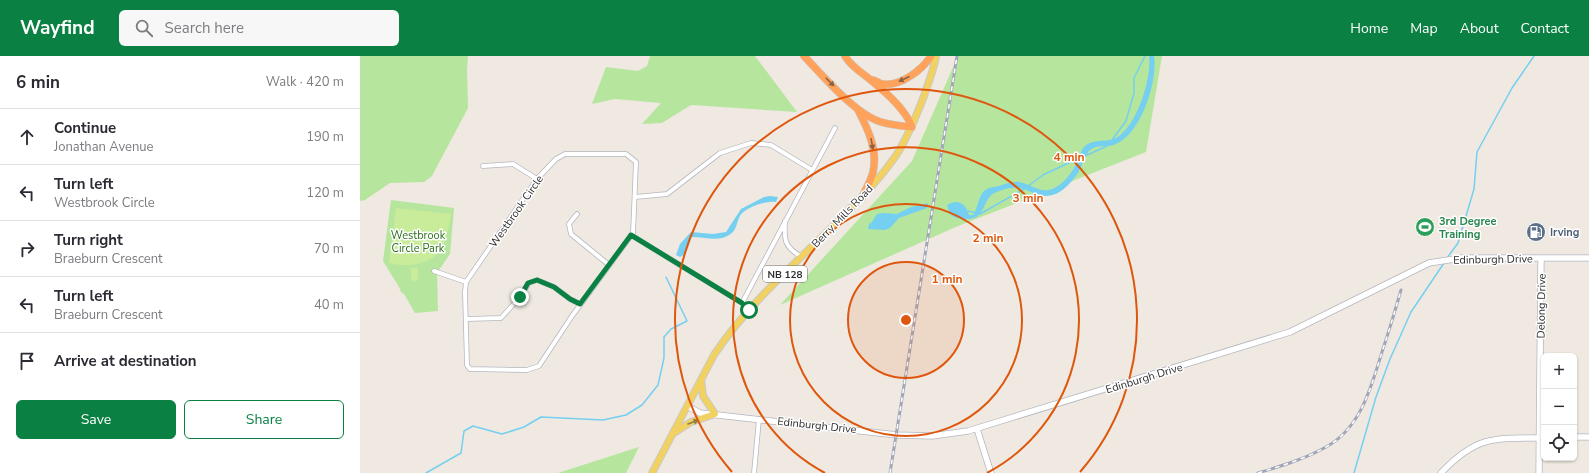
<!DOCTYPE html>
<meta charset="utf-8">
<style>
body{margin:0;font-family:"Nunito Sans",sans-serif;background:#f7f7f7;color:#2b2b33}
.controls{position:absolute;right:12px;bottom:12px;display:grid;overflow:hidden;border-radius:6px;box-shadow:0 1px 3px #0004}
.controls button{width:36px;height:36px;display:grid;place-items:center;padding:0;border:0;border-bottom:1px solid #e1e1e2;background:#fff;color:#2b2b33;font:20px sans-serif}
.stop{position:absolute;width:12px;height:12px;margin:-9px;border:3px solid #0b8043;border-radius:50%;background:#fff}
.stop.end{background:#0b8043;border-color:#fff;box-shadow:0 1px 4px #0008}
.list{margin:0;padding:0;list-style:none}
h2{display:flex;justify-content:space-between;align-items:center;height:52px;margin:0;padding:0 16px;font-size:17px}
h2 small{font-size:13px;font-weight:400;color:#7c7c81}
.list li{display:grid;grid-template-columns:26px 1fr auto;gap:12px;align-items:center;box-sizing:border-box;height:56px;padding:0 16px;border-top:1px solid #e1e1e2}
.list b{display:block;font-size:15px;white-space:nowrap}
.list p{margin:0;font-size:13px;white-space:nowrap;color:#7c7c81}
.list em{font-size:13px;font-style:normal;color:#7c7c81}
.actions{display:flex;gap:8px;padding:12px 16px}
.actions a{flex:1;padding:9px 0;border:1px solid #0b8043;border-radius:6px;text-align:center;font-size:14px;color:#0b8043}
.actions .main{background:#0b8043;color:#fff}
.icon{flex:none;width:22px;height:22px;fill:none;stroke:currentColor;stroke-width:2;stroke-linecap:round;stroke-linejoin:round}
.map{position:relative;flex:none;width:1229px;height:417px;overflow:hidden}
header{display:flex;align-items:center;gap:24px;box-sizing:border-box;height:56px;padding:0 20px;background:#0b8043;color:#fff}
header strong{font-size:19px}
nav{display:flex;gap:22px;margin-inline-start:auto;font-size:14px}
.search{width:280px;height:36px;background:#f7f7f7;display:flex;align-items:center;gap:10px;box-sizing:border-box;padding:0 14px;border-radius:6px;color:#7c7c81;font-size:15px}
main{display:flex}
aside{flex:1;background:#fff}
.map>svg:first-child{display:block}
.green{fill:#b6e59e}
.pitch{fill:#c9ec9a}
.water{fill:#75cff0}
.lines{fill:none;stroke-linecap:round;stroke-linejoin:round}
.stream{stroke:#75cff0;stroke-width:1.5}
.street-casing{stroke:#b4b7c1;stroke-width:5.5}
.secondary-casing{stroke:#b4b7c1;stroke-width:7}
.primary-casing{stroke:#c9c9c9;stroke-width:8}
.highway-casing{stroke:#c9c9c9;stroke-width:8}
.street{stroke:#fff;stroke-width:4}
.secondary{stroke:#fff;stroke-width:5.5}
.primary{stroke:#f2d163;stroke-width:6}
.highway{stroke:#ffa35c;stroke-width:7}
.rail-casing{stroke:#a3a6b8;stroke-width:3}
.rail{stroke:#fff;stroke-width:1.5;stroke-dasharray:4.5;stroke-linecap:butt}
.oneway{fill:#8c6343}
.oneway2{fill:#908048}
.route{stroke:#0b8043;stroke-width:5}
.ring{fill:none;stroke:#df570e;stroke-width:2}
.labels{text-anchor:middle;stroke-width:3;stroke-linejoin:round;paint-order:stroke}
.shield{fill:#fff;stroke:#6d6d6d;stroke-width:1}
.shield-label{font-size:10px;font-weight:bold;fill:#2e2e2e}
.street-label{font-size:11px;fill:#2e2e2e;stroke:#fff}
.leisure-label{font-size:11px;font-weight:bold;fill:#27864d;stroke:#fff;text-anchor:start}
.service-label{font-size:11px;font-weight:bold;fill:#4e5e75;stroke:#fff;text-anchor:start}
.park-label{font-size:11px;fill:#2c6e1b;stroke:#fff}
.centre{fill:#df570e;stroke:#fff;stroke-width:2}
.ring-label{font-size:12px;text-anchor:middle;font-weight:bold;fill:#df570e;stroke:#fff;stroke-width:3;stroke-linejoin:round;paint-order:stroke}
</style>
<header>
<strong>Wayfind</strong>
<div class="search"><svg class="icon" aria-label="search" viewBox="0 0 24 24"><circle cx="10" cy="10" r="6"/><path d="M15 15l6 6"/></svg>Search here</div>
<nav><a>Home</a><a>Map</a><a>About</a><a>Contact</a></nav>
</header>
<main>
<aside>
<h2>6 min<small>Walk · 420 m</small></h2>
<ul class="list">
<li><svg class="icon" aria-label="ahead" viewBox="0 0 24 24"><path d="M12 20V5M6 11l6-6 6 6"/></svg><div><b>Continue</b><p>Jonathan Avenue</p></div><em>190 m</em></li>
<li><svg class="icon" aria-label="left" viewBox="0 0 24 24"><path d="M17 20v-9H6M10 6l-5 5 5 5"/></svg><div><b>Turn left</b><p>Westbrook Circle</p></div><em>120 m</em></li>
<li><svg class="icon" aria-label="right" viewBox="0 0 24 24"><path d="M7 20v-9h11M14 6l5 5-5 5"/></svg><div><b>Turn right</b><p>Braeburn Crescent</p></div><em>70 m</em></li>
<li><svg class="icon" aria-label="left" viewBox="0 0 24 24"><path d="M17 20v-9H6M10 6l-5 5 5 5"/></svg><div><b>Turn left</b><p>Braeburn Crescent</p></div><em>40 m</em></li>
<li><svg class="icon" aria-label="arrive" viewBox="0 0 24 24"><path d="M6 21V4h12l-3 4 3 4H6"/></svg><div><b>Arrive at destination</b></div></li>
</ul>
<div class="actions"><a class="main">Save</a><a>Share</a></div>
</aside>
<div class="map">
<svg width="1229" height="417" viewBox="0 0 1229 417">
<rect width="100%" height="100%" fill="#efe9e1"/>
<path class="green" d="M 0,0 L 108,0 L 107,13 L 108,52 L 72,120 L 64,126 L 30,127 L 5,144 L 0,145 Z
M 290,0 L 395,0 L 437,56 L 331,49 L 302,67 L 282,68 L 301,47 L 255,43 L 232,48 L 246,11 L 278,15 L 287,10 Z
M 598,0 L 802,0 L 786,96 L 598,170 L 420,249 L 552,105 Z
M 31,144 L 94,152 L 90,198 L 77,217 L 78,255 L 55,257 L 44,238 L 41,236 L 39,231 L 23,205 Z
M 279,391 L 266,417 L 198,417 Z"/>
<path class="pitch" d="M 36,152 L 91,158 C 89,169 87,182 82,192 C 72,209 46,212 29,207 Z
M 51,212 L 58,212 L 58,224 L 55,226 L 51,224 Z"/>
<path class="water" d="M 789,0 L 794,0 C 798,25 781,78 756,88 C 748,92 737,88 730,94 C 725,99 723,107 720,113 C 715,123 703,137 692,139 C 676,143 670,132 657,132 C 649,131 638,135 631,139 C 621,151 624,164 605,163 C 599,163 594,162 590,158 L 587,149 C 598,142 606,148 609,159 L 613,159 C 618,152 618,141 624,135 C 628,131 634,131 639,130 C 645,128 653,125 659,126 C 672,128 681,139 694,132 C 702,129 711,118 715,110 C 718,104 720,96 724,91 C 733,82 746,87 756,82 C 777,70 792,22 789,0 Z
M 410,140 L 418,141 L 416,146 C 407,144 384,152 380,160 C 376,167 377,175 369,179 C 359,186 344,181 332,181 L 325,198 L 320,201 L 316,199 L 320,188 L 331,176 L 353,178 L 366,176 L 381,153 L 404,141 Z
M 568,147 L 567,152 L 539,162 L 530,172 L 525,174 L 508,173 L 509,168 L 512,166 L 517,158 L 524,157 L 537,158 L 551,151 Z"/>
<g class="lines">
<path class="stream" d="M 752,84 L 766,65 L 774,37 L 774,22 L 785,0
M 725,100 L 747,90
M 668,130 L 683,119 L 719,102
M 608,155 L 616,157
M 620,158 L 664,133
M 1087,202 L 1098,187 L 1114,133 L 1117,96 L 1152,32 L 1174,0
M 66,417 L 101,397 L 104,375 L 113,370 L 142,378 L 164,371 L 181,361 L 243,364 L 266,359 L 282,349 L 298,329 L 304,302 L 304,281 L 311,273 L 327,265 L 306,221
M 994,417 L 1016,341 L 1030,303 L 1051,256 L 1084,207"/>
<g class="street-casing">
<path id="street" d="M 205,98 L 266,98 L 276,106 L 273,177 L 212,260 L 179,310 L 167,314 L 110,313 L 107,309 L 105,236 L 106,226 L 177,123 L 196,103 Z
M 123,110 L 153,108 L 177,123
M 275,141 L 307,138 L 360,97 L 391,87 L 411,89 L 452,114
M 217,158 L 209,168 L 211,178 L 249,209
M 425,165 C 424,184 424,191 442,201
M 271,179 L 382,247 L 389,253
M 74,215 L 106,226
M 382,247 L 475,72
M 107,263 L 141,262 L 160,241 L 169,227 L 177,224 L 194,231 L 210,243 L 220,248
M 394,417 L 399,363"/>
</g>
<g class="secondary-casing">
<path id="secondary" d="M 327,350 L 340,357 L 537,379 L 572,380 L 608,375 L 930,276 L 1069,207 L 1101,202 L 1229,202
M 617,373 L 631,417
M 1214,381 L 1229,381
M 1081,417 C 1117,379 1135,382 1184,382
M 1179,417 L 1181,202"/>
</g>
<g class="primary-casing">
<path id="primary" d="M 314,377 L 331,366 L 355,358 L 343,340 L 341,324
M 292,417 L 354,299 C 384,253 431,211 471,172 C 494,149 518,126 537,98 C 548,80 556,61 564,40 C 568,27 574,14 576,0"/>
</g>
<g class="highway-casing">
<path id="highway" d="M 444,0 C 463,20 495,58 521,66 C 531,69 542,70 552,71 C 545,52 523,34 507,21 C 499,15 490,9 485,0
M 513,24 C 516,25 519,27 522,28 C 540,31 562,14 571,0
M 498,54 C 508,73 518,94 513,116 C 511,125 505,134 502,142"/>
</g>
<use href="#street" class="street"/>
<use href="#secondary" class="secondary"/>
<use href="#primary" class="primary"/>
<use href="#highway" class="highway"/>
<g class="rail-casing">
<path id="rail" d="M 530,417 L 597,0
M 898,417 C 921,410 945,403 966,391 C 1001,372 1011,331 1022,296 C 1029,275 1035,255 1041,234"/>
</g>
<use href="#rail" class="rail"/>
</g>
<defs><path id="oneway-solid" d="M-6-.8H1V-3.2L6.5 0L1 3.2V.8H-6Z"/></defs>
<g class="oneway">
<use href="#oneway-solid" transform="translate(544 23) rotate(156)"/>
<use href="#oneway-solid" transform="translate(470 26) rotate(45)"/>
<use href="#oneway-solid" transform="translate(512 88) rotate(80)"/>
</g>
<use class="oneway2" href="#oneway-solid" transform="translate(333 366) rotate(-21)"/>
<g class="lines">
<path class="route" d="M 160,241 L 168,227 L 177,224 L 194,231 L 210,243 L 220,248 L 271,179 L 382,247 L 389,254"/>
</g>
<circle cx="546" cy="264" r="58" fill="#df570e" fill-opacity=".12"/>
<g class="ring">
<circle cx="546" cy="264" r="58"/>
<circle cx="546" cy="264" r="116"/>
<path d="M465 417A173 173 0 1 1 627 417"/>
<path d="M372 416A231 231 0 1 1 720 416"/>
</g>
<defs>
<g id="stadium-disc" transform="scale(1)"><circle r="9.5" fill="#2e9e5b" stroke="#fff"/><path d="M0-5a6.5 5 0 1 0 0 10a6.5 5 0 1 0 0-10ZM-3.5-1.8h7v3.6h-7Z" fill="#fff"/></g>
<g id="fuel-disc" transform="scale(1)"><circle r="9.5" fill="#5c6f8a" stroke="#fff"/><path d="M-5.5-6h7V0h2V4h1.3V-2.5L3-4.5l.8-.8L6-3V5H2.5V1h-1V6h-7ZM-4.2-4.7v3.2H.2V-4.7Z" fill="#fff"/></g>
</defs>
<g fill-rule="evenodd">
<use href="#stadium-disc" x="1065" y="171"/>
<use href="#fuel-disc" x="1176" y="176"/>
</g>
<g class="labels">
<rect class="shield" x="403" y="210" width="44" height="16" rx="3"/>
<g class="shield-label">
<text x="425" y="222">NB 128</text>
</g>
<g class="street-label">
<text transform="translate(156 155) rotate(-55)" y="4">Westbrook Circle</text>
<text transform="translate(482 160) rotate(-46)" y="4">Berry Mills Road</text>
<text transform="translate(1133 203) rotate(-1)" y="4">Edinburgh Drive</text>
<text transform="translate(1181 250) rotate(-89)" y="4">Delong Drive</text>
<text transform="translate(784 322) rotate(-17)" y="4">Edinburgh Drive</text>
<text transform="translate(457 369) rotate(6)" y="4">Edinburgh Drive</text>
</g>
<g class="leisure-label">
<text x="1079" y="169">3rd Degree<tspan x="1079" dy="13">Training</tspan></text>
</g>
<g class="service-label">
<text x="1190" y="180">Irving</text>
</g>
<g class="park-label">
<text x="58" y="183">Westbrook<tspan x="58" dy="13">Circle Park</tspan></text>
</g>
</g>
<circle cx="546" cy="264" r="6" class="centre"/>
<g class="ring-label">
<text x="709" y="105">4 min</text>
<text x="668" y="146">3 min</text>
<text x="628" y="186">2 min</text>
<text x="587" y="227">1 min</text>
</g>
</svg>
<div class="controls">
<button>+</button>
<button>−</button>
<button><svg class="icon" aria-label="locate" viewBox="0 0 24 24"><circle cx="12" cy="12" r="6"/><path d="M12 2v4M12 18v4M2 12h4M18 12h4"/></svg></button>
</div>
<div class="stop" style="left:389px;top:254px"></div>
<div class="stop end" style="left:160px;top:241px"></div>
</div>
</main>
